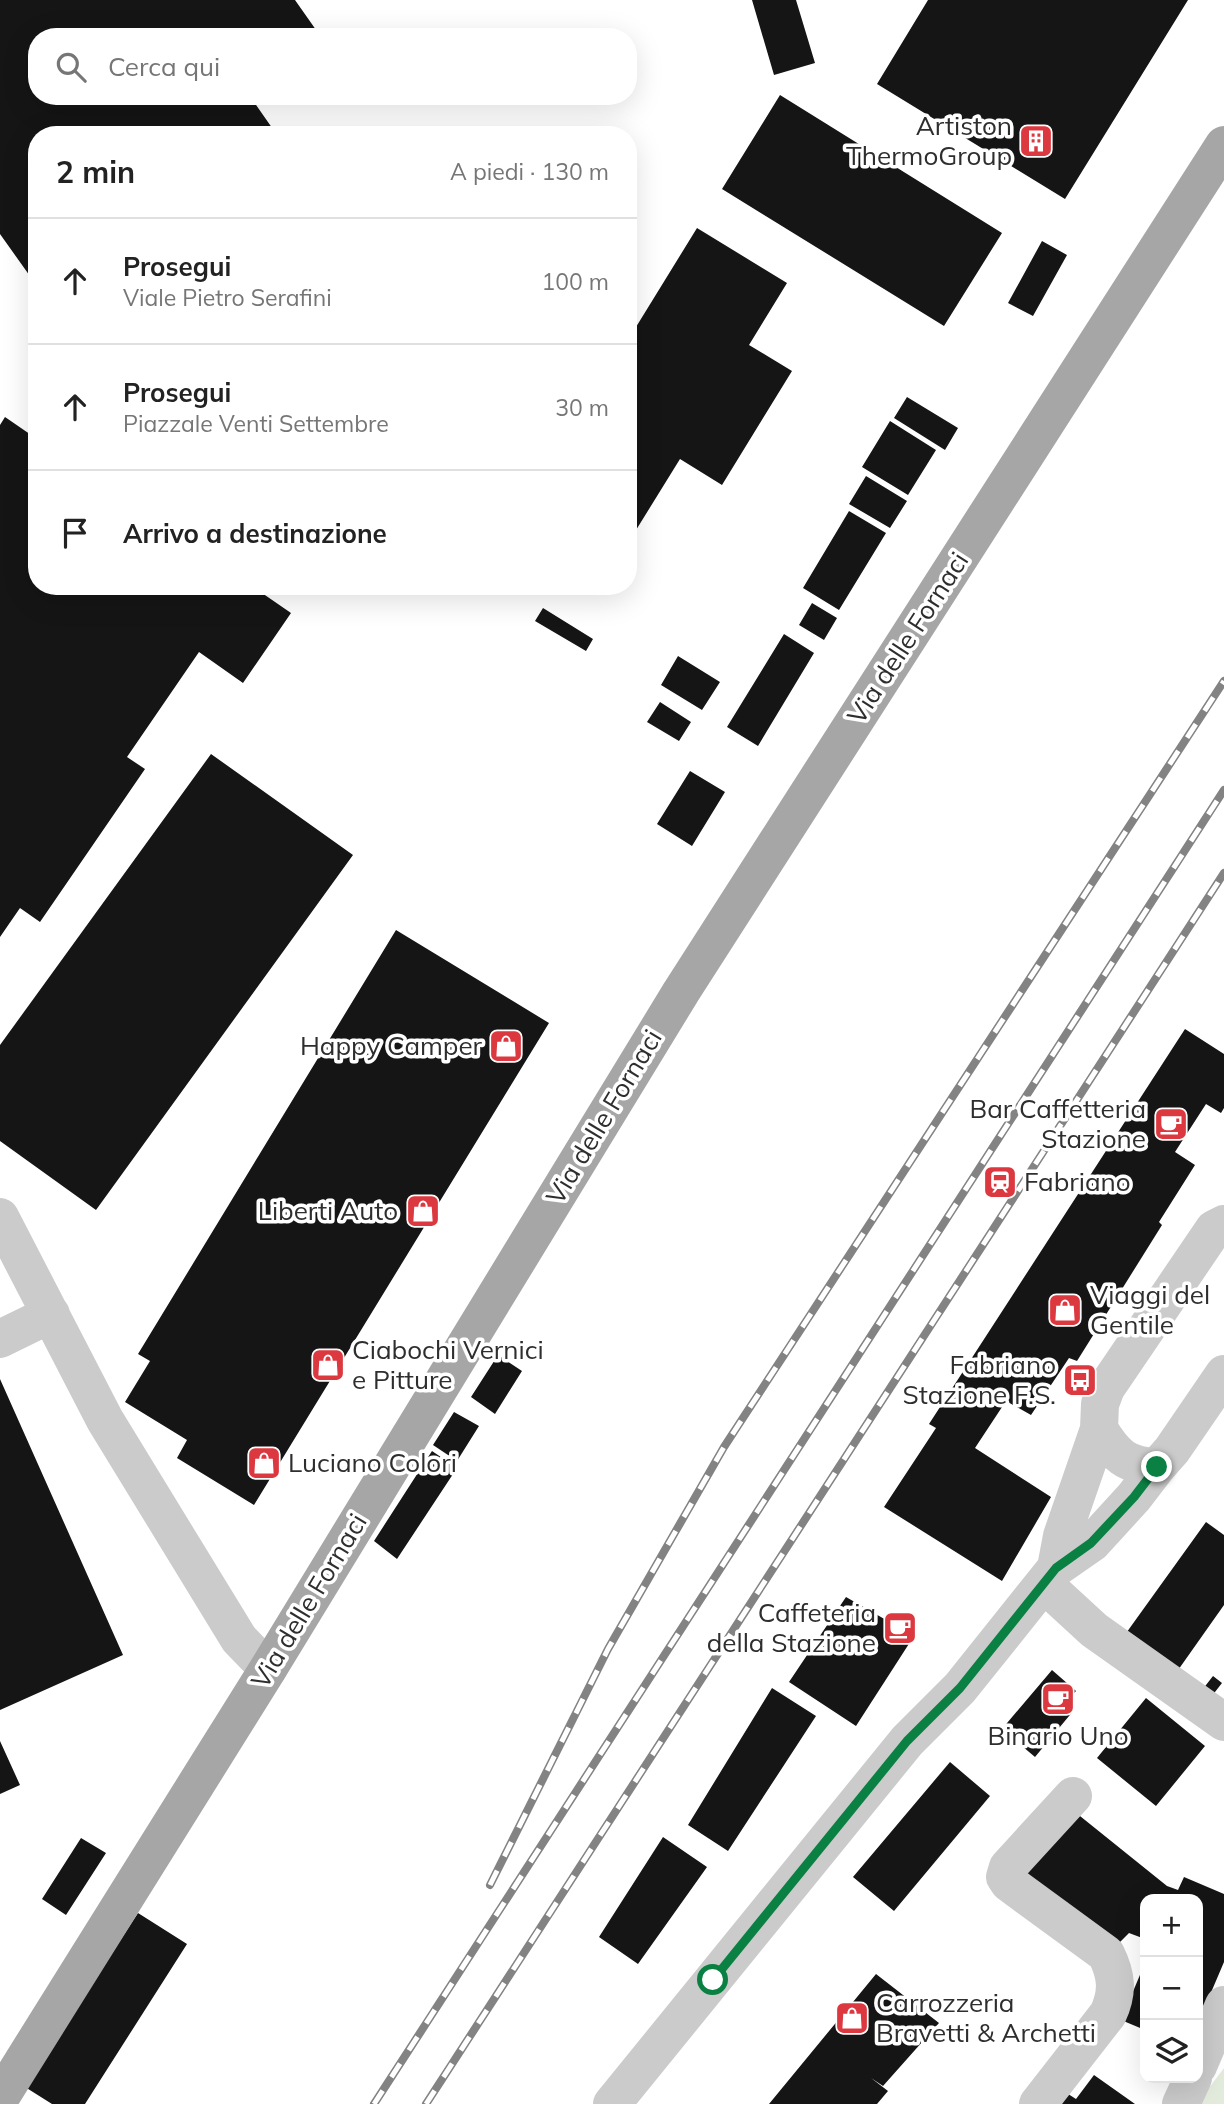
<!DOCTYPE html>
<html lang="it">
<meta charset="utf-8">
<style>
body{margin:0;font-family:Mulish,sans-serif;background:#f2f2f2;color:#222}
.controls{position:absolute;right:21px;bottom:21px;display:grid;overflow:hidden;border-radius:14px;box-shadow:0 7px 28px #0002}
.controls button{width:63px;height:63px;display:grid;place-items:center;padding:0;border:0;border-bottom:2px solid #e0e0e0;background:#fff;color:#222;font:35px sans-serif}
.stop{position:absolute;width:21px;height:21px;margin:-16px;border:5px solid #0b8043;border-radius:50%;background:#fff}
.stop.end{background:#0b8043;border-color:#fff;box-shadow:0 2px 7px #0008}
.list{margin:0;padding:0;list-style:none}
h2{display:flex;justify-content:space-between;align-items:center;height:91px;margin:0;padding:0 28px;font-size:30px}
h2 small{font-size:23px;font-weight:400;color:#767676}
.list li{display:grid;grid-template-columns:46px 1fr auto;gap:21px;align-items:center;box-sizing:border-box;height:126px;padding:0 28px;border-top:2px solid #e0e0e0}
.list b{display:block;font-size:26px;white-space:nowrap}
.list p{margin:0;font-size:23px;white-space:nowrap;color:#767676}
.list em{font-size:23px;font-style:normal;color:#767676}
.icon{flex:none;width:38px;height:38px;fill:none;stroke:currentColor;stroke-width:2;stroke-linecap:round;stroke-linejoin:round}
.map{position:relative;flex:none;width:1224px;height:2104px;overflow:hidden}
.search{position:absolute;background:#fff;box-shadow:0 7px 28px #0002;left:28px;top:28px;width:609px;height:77px;display:flex;align-items:center;gap:18px;box-sizing:border-box;padding:0 24px;border-radius:28px;color:#767676;font-size:26px}
.panel{position:absolute;background:#fff;box-shadow:0 7px 28px #0002;left:28px;top:126px;width:609px;height:469px;border-radius:28px}
.map>svg:first-child{display:block}
.green{fill:#e3ebdc}
.building{fill:#151515}
.lines{fill:none;stroke-linecap:round;stroke-linejoin:round}
.minor{stroke:#cbcbcb;stroke-width:38}
.major{stroke:#a6a6a6;stroke-width:38}
.rail-casing{stroke:#838383;stroke-width:8}
.rail{stroke:#fff;stroke-width:5;stroke-dasharray:16;stroke-linecap:butt}
.route{stroke:#0b8043;stroke-width:9}
.labels{text-anchor:middle;stroke-width:7;stroke-linejoin:round;paint-order:stroke}
.poi-label{font-size:26px;fill:#2e2e2e;stroke:#fff;text-anchor:end}
.street-label{font-size:26px;fill:#2e2e2e;stroke:#fff}
</style>
<div class="map">
<svg width="1224" height="2104" viewBox="0 0 1224 2104">
<rect width="100%" height="100%" fill="#fff"/>
<path class="green" d="M 1224,2068 L 1224,2104 L 1197,2104 Z"/>
<path class="building" d="M 0,0 L 295,0 L 321,37 L 37,37 L 37,96 L 262,96 L 254,102 L 277,135 L 37,135 L 37,286 L 0,234 Z
M 752,0 L 796,0 L 815,63 L 774,75 Z
M 928,0 L 1188,0 L 1065,199 L 877,84 Z
M 780,95 L 1002,233 L 944,326 L 722,189 Z
M 697,228 L 787,283 L 749,345 L 792,371 L 722,485 L 680,459 L 628,543 L 628,340 Z
M 1042,241 L 1067,255 L 1033,316 L 1008,303 Z
M 907,397 L 958,428 L 945,450 L 894,418 Z
M 5,417 L 37,439 L 37,586 L 252,586 L 291,613 L 243,683 L 199,652 L 127,757 L 145,769 L 40,922 L 20,908 L 0,937 L 0,425 Z
M 890,421 L 936,450 L 908,495 L 862,467 Z
M 866,476 L 907,501 L 890,528 L 849,504 Z
M 849,511 L 886,533 L 839,610 L 803,588 Z
M 812,603 L 837,618 L 824,640 L 799,625 Z
M 543,608 L 593,639 L 586,651 L 535,621 Z
M 784,634 L 814,653 L 758,746 L 727,727 Z
M 678,656 L 720,682 L 702,710 L 661,685 Z
M 660,702 L 691,722 L 679,741 L 647,722 Z
M 211,754 L 353,855 L 96,1210 L 0,1141 L 0,1045 Z
M 690,771 L 725,792 L 692,846 L 657,824 Z
M 396,930 L 549,1023 L 254,1505 L 177,1458 L 187,1440 L 125,1402 L 150,1361 L 138,1354 Z
M 1185,1029 L 1224,1054 L 1224,1108 L 1221,1113 L 1206,1104 L 1175,1152 L 1195,1165 L 1159,1222 L 1162,1225 L 1077,1361 L 1069,1358 L 1031,1415 L 1006,1401 L 975,1448 L 1051,1497 L 1002,1581 L 884,1507 L 936,1428 L 929,1424 Z
M 498,1355 L 522,1371 L 495,1414 L 471,1397 Z
M 0,1379 L 123,1655 L 0,1710 Z
M 454,1412 L 479,1426 L 457,1461 L 433,1445 Z
M 432,1451 L 457,1468 L 397,1559 L 374,1541 Z
M 1206,1522 L 1224,1535 L 1224,1605 L 1176,1673 L 1124,1636 Z
M 846,1597 L 914,1636 L 856,1726 L 789,1682 Z
M 1052,1670 L 1076,1691 L 1065,1703 L 1074,1710 L 1035,1757 L 1002,1729 Z
M 1213,1676 L 1222,1683 L 1208,1701 L 1199,1694 Z
M 772,1688 L 816,1716 L 728,1851 L 688,1825 Z
M 1146,1698 L 1205,1746 L 1156,1806 L 1097,1758 Z
M 0,1741 L 20,1785 L 0,1794 Z
M 950,1762 L 990,1796 L 894,1911 L 853,1877 Z
M 1075,1812 L 1167,1886 L 1178,1890 L 1184,1877 L 1224,1894 L 1224,1962 L 1198,2023 L 1198,1899 L 1145,1899 L 1145,1939 L 1129,1933 L 1118,1944 L 1023,1875 Z
M 663,1837 L 707,1867 L 638,1964 L 599,1937 Z
M 81,1838 L 106,1853 L 66,1915 L 42,1899 Z
M 138,1913 L 187,1944 L 85,2104 L 52,2104 L 25,2087 Z
M 1145,1963 L 1145,2030 L 1121,2020 Z
M 876,1974 L 939,2023 L 883,2086 L 871,2078 L 888,2091 L 877,2104 L 769,2104 Z
M 1094,2075 L 1135,2104 L 1058,2104 L 1065,2092 L 1076,2099 Z"/>
<g class="lines">
<path class="minor" d="M 0,1217 L 105,1420 L 239,1639 L 268,1669
M 0,1339 L 51,1314
M 1099,1429 C 1115,1455 1126,1466 1157,1467 L 1172,1450 L 1224,1374
M 1056,1568 L 1062,1536 L 1099,1429 L 1100,1404 L 1106,1388 L 1214,1229 L 1224,1224
M 1044,1584 L 1094,1630 L 1224,1722
M 1198,2066 L 1224,2005
M 612,2104 L 907,1741 L 960,1688 L 1056,1568 L 1092,1543 L 1134,1497 L 1157,1467
M 1038,2104 L 1108,2014 C 1118,1992 1117,1976 1106,1954 L 1009,1883 L 1005,1877 L 1008,1867 L 1073,1796
M 1181,2104 L 1193,2078"/>
<path class="major" d="M 0,2098 L 268,1669 L 681,992 L 1224,145"/>
<g class="rail-casing">
<path id="rail" d="M 490,1885 L 608,1649 L 724,1447 L 1224,681
M 374,2104 L 1224,790
M 426,2104 L 1224,873"/>
</g>
<use href="#rail" class="rail"/>
</g>
<g class="lines">
<path class="route" d="M 713,1980 L 907,1741 L 960,1688 L 1056,1568 L 1091,1543 L 1134,1497 L 1157,1467"/>
</g>
<defs>
<g id="building-square" transform="scale(1.75)"><rect x="-9" y="-9" width="18" height="18" rx="4" fill="#dc3840" stroke="#fff"/><path d="M-4-6H4V6H1V3H-1V6H-4ZM-2.5-4.3h1.7v1.8h-1.7ZM.8-4.3h1.7v1.8H.8ZM-2.5-1h1.7V.8h-1.7ZM.8-1h1.7V.8H.8Z" fill="#fff"/></g>
<g id="shop-square" transform="scale(1.75)"><rect x="-9" y="-9" width="18" height="18" rx="4" fill="#dc3840" stroke="#fff"/><path d="M-5-2.5h2.3a2.7 3.5 0 0 1 5.4 0H5L5.5 6h-11ZM-1.5-2.5h3a1.5 2.3 0 0 0-3 0Z" fill="#fff"/></g>
<g id="cafe-square" transform="scale(1.75)"><rect x="-9" y="-9" width="18" height="18" rx="4" fill="#dc3840" stroke="#fff"/><path d="M-5.5-4.5H6V0H3Q3 3.5 0 3.5H-2.5Q-5.5 3.5-5.5 0ZM3-3.2v2h1.7v-2ZM-6 4.5H4V6H-6Z" fill="#fff"/></g>
<g id="station-square" transform="scale(1.75)"><rect x="-9" y="-9" width="18" height="18" rx="4" fill="#dc3840" stroke="#fff"/><path d="M-3-6H3Q5-6 5-4V2Q5 4 3 4L4.5 6H3L1.5 4h-3L-3 6H-4.5L-3 4Q-5 4-5 2V-4Q-5-6-3-6ZM-3.5-4v3h7v-3ZM-3.5 1v1.5H-2V1ZM2 1v1.5H3.5V1Z" fill="#fff"/></g>
<g id="bus-square" transform="scale(1.75)"><rect x="-9" y="-9" width="18" height="18" rx="4" fill="#dc3840" stroke="#fff"/><path d="M-5-6H5V4H4V6H2V4H-2V6H-4V4H-5ZM-3.5-4V0h7V-4ZM-3.5 1.2v1.5H-2V1.2ZM2 1.2v1.5H3.5V1.2Z" fill="#fff"/></g>
</defs>
<g fill-rule="evenodd">
<use href="#building-square" x="1036" y="141"/>
<use href="#shop-square" x="506" y="1046"/>
<use href="#cafe-square" x="1171" y="1124"/>
<use href="#station-square" x="1000" y="1182"/>
<use href="#shop-square" x="423" y="1211"/>
<use href="#shop-square" x="1065" y="1310"/>
<use href="#shop-square" x="328" y="1365"/>
<use href="#bus-square" x="1080" y="1380"/>
<use href="#shop-square" x="264" y="1463"/>
<use href="#cafe-square" x="900" y="1628"/>
<use href="#cafe-square" x="1058" y="1699"/>
<use href="#shop-square" x="852" y="2018"/>
</g>
<g class="labels">
<g class="poi-label">
<text x="1012" y="135">Artiston<tspan x="1012" dy="30">ThermoGroup</tspan></text>
<text x="482" y="1055">Happy Camper</text>
<text x="1146" y="1118">Bar Caffetteria<tspan x="1146" dy="30">Stazione</tspan></text>
<text x="1024" y="1191" text-anchor="start">Fabriano</text>
<text x="398" y="1220">Liberti Auto</text>
<text x="1090" y="1304" text-anchor="start">Viaggi del<tspan x="1090" dy="30">Gentile</tspan></text>
<text x="352" y="1359" text-anchor="start">Ciabochi Vernici<tspan x="352" dy="30">e Pitture</tspan></text>
<text x="1056" y="1374">Fabriano<tspan x="1056" dy="30">Stazione F.S.</tspan></text>
<text x="288" y="1472" text-anchor="start">Luciano Colori</text>
<text x="876" y="1622">Caffeteria<tspan x="876" dy="30">della Stazione</tspan></text>
<text x="1058" y="1745" text-anchor="middle">Binario Uno</text>
<text x="876" y="2012" text-anchor="start">Carrozzeria<tspan x="876" dy="30">Bravetti &amp; Archetti</tspan></text>
</g>
<g class="street-label">
<text transform="translate(908 638) rotate(-57)" y="9">Via delle Fornaci</text>
<text transform="translate(604 1117) rotate(-59)" y="9">Via delle Fornaci</text>
<text transform="translate(309 1601) rotate(-59)" y="9">Via delle Fornaci</text>
</g>
</g>
</svg>
<div class="controls">
<button>+</button>
<button>−</button>
<button><svg class="icon" aria-label="layers" viewBox="0 0 24 24"><path d="M12 4l9 5-9 5-9-5zM3 14l9 5 9-5"/></svg></button>
</div>
<div class="stop" style="left:713px;top:1980px"></div>
<div class="stop end" style="left:1157px;top:1467px"></div>
<div class="search"><svg class="icon" aria-label="search" viewBox="0 0 24 24"><circle cx="10" cy="10" r="6"/><path d="M15 15l6 6"/></svg>Cerca qui</div>
<section class="panel">
<h2>2 min<small>A piedi · 130 m</small></h2>
<ul class="list">
<li><svg class="icon" aria-label="ahead" viewBox="0 0 24 24"><path d="M12 20V5M6 11l6-6 6 6"/></svg><div><b>Prosegui</b><p>Viale Pietro Serafini</p></div><em>100 m</em></li>
<li><svg class="icon" aria-label="ahead" viewBox="0 0 24 24"><path d="M12 20V5M6 11l6-6 6 6"/></svg><div><b>Prosegui</b><p>Piazzale Venti Settembre</p></div><em>30 m</em></li>
<li><svg class="icon" aria-label="arrive" viewBox="0 0 24 24"><path d="M6 21V4h12l-3 4 3 4H6"/></svg><div><b>Arrivo a destinazione</b></div></li>
</ul>
</section>
</div>
